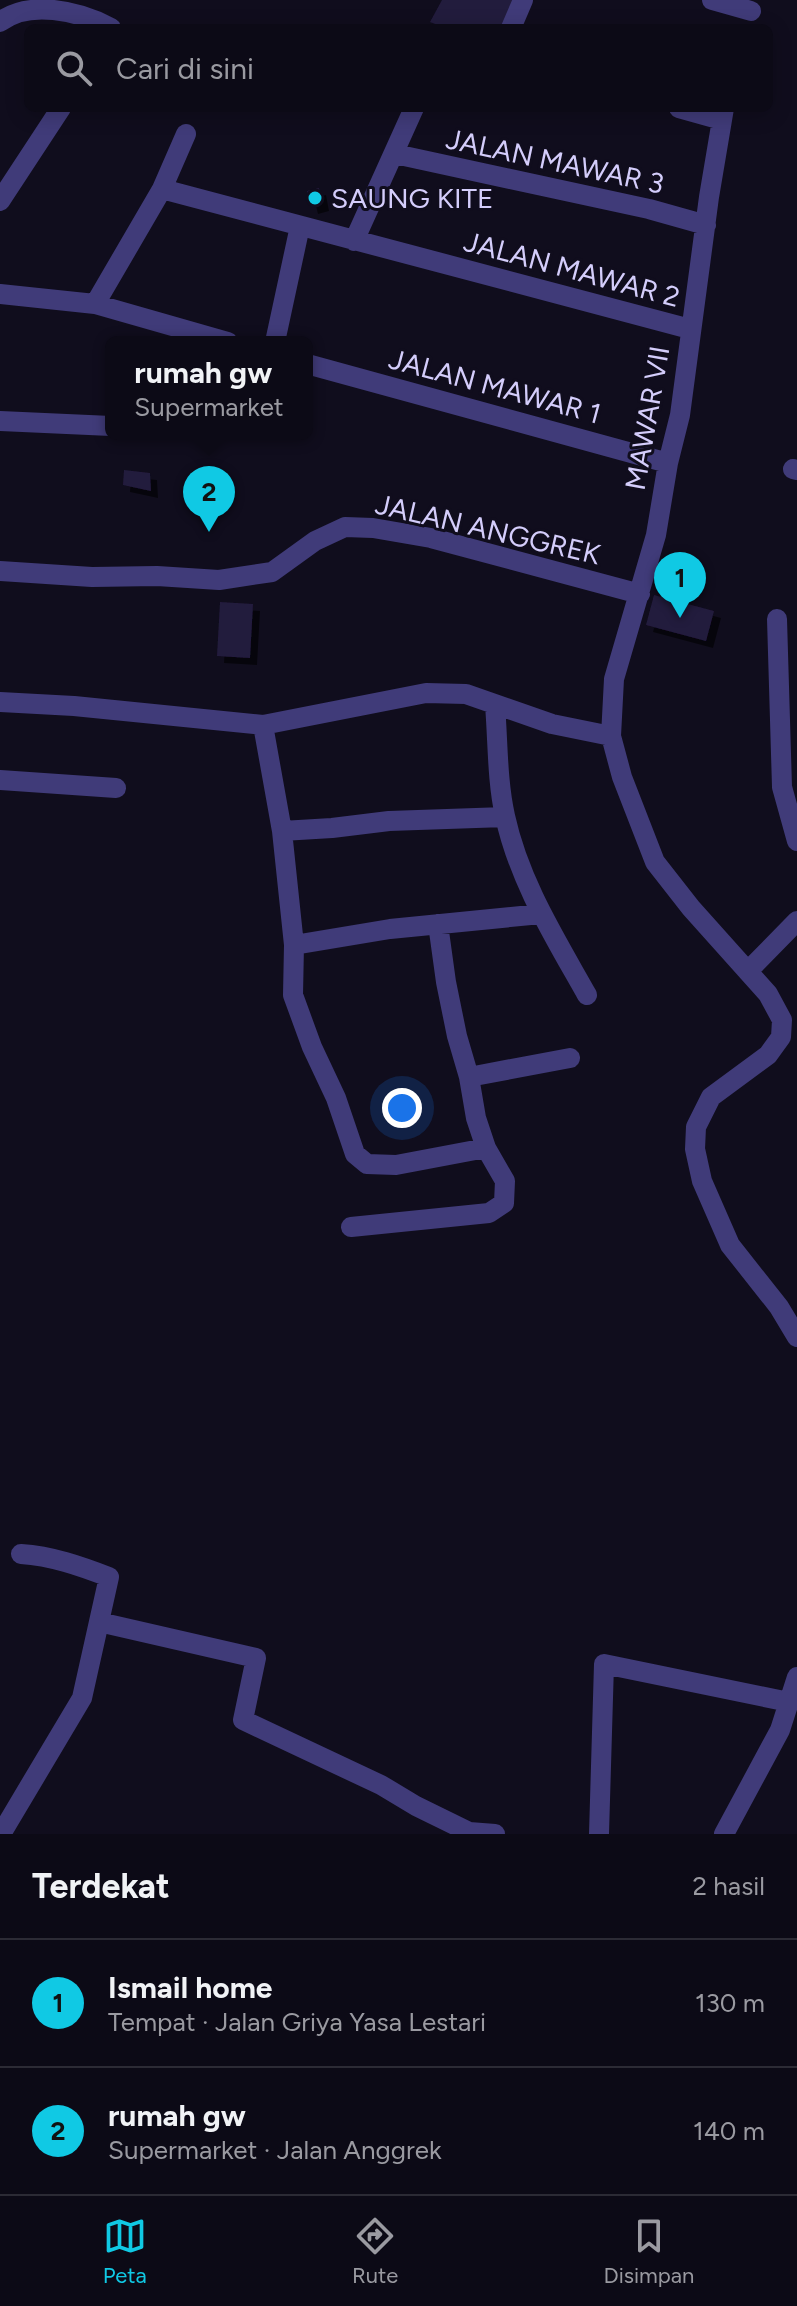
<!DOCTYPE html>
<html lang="id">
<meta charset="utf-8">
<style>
body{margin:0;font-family:Figtree,sans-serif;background:#1a1823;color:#f1f3f6}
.you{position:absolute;left:402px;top:1108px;width:28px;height:28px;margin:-20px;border:6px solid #fff;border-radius:50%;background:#1a73e8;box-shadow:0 0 0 12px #1a73e833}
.badge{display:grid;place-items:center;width:52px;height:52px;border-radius:50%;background:#10c9e4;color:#111;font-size:26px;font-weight:700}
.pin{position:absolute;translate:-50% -66px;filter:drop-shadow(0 2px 4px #0008)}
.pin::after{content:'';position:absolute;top:42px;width:28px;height:24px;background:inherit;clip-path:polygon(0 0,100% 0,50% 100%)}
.popup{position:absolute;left:105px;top:336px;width:208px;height:104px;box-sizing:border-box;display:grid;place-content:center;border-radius:12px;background:#0c0a16;filter:drop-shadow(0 2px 6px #0005);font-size:26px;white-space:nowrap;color:#9a9aa1}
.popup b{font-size:30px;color:#f1f3f6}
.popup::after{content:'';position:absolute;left:50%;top:100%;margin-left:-16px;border:16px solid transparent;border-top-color:#0c0a16}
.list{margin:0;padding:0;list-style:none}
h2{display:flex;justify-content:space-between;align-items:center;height:104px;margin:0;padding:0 32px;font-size:34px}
h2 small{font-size:26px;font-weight:400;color:#9a9aa1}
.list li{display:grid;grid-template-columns:52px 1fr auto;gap:24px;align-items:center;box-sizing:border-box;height:128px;padding:0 32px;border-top:2px solid #2c2b35}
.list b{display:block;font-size:30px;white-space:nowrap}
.list p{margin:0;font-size:26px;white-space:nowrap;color:#9a9aa1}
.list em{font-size:26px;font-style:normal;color:#9a9aa1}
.icon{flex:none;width:44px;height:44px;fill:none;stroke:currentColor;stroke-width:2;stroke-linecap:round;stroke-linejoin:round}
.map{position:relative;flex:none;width:797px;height:1834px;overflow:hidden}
.search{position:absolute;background:#0c0a16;box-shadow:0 4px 20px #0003;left:24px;right:24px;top:24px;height:88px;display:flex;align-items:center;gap:20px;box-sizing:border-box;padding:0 28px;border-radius:12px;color:#9a9aa1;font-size:30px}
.sheet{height:360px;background:#0c0a16}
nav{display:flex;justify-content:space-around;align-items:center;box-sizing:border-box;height:112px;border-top:2px solid #2c2b35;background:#0c0a16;font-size:22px;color:#9a9aa1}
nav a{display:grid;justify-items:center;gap:4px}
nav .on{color:#10c9e4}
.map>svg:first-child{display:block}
.building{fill:#231b3d;filter:url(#shadow)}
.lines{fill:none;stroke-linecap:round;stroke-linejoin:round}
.minor{stroke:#403b79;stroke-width:20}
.poi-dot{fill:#10c9e4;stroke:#100d1d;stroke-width:3}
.labels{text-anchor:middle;stroke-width:6;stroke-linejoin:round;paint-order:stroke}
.street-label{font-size:28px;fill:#d4cdfb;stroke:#100d1d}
.poi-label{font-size:28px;fill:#d4cdfb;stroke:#100d1d;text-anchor:start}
</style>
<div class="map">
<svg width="797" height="1834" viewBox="0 0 797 1834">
<defs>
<filter id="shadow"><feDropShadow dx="7" dy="7" stdDeviation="0" flood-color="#0009"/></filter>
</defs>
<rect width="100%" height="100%" fill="#100d1d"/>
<path class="building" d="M 442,0 L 515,0 L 503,28 L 446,28 L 430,22 Z
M 319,188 L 322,204 L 311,207 L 307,191 Z
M 124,470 L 150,473 L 151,491 L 123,485 Z
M 654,595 L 714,611 L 706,641 L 646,625 Z
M 220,602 L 253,604 L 250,658 L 217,656 Z"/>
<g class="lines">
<path class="minor" d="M 712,0 L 751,11
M 0,22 C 28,0 78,10 111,28
M 511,28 L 523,0
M 679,108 L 722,120
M 724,108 L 709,197 L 680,415 L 668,463 L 656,535 L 614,679 L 611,736 L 622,777 L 655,862 L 691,908 L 768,994 L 782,1020 L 781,1037 L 768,1055 L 711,1097 L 696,1127 L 695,1149 L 702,1181 L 730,1245 L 779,1307 L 797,1337
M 395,154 L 649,209 L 706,225
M 162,189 L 690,329
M 0,201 L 61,108
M 354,241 L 414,108
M 0,294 L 95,304 L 228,342
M 95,304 L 162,189 L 186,134
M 275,342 L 300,226
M 307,364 L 668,463
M 0,421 L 111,426
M 793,469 L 797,470
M 0,571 L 92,577 L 157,576 L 219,580 L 272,572 L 315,541 L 345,527 L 373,528 L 431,538 L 640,594
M 777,619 L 782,787 L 797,841
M 0,702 L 74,706 L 263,725 L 426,693 L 466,694 L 552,724 L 611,736
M 495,705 C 498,741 497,780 505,816 C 519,881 555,938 587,995
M 263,725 L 282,831 L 294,945 L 293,995 L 312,1047 L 336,1098 L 355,1154 L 367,1164 L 396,1165 L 486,1148
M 0,780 L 116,788
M 282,831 L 332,828 L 389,821 L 505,817
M 294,945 L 390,929 L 541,914
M 748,971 L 797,921
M 469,1077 L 570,1058
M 351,1227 L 489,1213 L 504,1203 L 505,1181 L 486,1148 L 476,1118 L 469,1077 L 457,1036 L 446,982 L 438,924
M 99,1622 L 256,1658 L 243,1720 L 381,1785 L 416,1806 L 469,1832 L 495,1834
M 1,1834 L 82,1698 L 109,1577 C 80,1566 52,1556 21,1554
M 599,1834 L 604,1664 L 789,1702
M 724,1834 L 780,1730 L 797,1677"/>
</g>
<circle class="poi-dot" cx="315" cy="198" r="8"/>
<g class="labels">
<g class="street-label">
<text transform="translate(555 161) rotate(12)" y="10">JALAN MAWAR 3</text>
<text transform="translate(572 269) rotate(15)" y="10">JALAN MAWAR 2</text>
<text transform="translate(495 386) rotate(15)" y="10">JALAN MAWAR 1</text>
<text transform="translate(647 418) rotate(-80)" y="10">MAWAR VII</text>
<text transform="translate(488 529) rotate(13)" y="10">JALAN ANGGREK</text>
</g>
<g class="poi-label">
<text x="331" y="208">SAUNG KITE</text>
</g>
</g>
</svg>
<div class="you"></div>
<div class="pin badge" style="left:680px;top:618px">1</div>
<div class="pin badge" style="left:209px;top:532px">2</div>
<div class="popup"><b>rumah gw</b>Supermarket</div>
<div class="search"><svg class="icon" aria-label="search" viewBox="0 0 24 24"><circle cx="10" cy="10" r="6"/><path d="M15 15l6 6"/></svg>Cari di sini</div>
</div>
<section class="sheet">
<h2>Terdekat<small>2 hasil</small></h2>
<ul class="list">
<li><span class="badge">1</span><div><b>Ismail home</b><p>Tempat · Jalan Griya Yasa Lestari</p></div><em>130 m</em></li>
<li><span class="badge">2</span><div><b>rumah gw</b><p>Supermarket · Jalan Anggrek</p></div><em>140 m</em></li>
</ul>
</section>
<nav>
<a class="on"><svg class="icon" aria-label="map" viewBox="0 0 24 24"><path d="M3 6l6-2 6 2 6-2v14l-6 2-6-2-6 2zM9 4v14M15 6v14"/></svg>Peta</a>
<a><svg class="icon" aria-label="directions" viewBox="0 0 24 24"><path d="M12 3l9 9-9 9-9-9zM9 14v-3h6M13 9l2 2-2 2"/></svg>Rute</a>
<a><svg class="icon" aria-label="saved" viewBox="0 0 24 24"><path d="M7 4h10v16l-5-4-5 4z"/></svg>Disimpan</a>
</nav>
